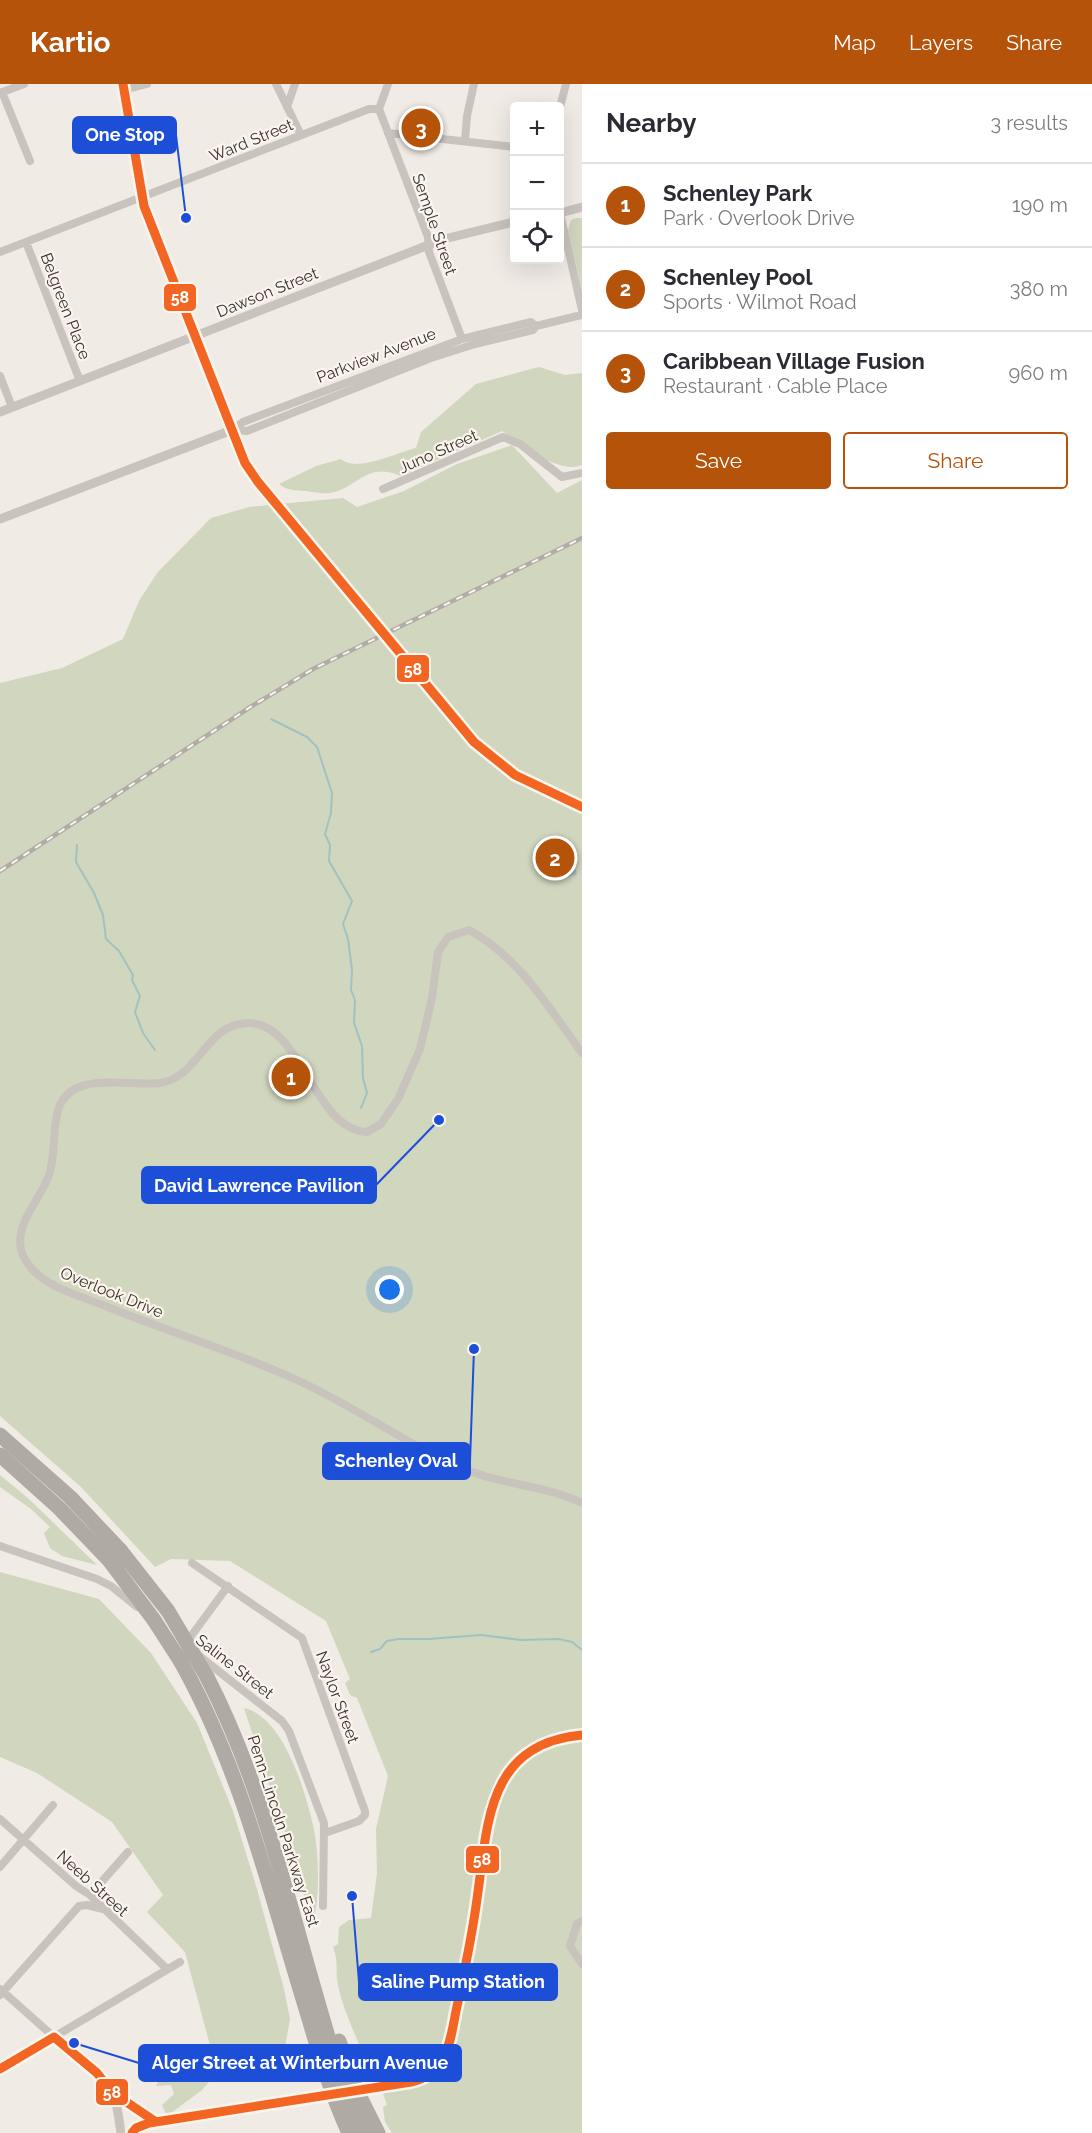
<!DOCTYPE html>
<meta charset="utf-8">
<style>
body{margin:0;font-family:Raleway,sans-serif;background:#f7f7f7;color:#2b2b33}
.controls{position:absolute;right:18px;top:18px;display:grid;overflow:hidden;border-radius:6px;box-shadow:0 6px 24px #0002}
.controls button{width:54px;height:54px;display:grid;place-items:center;padding:0;border:0;border-bottom:2px solid #e1e1e2;background:#fff;color:#2b2b33;font:30px sans-serif}
.you{position:absolute;left:390px;top:1206px;width:21px;height:21px;margin:-15px;border:4px solid #fff;border-radius:50%;background:#1a73e8;box-shadow:0 0 0 9px #1a73e833}
.badge{display:grid;place-items:center;width:39px;height:39px;border-radius:50%;background:#b45309;color:#fff;font-size:20px;font-weight:700}
.pin{position:absolute;translate:-50% -50%;border:3px solid #fff;box-shadow:0 2px 6px #0006}
.list{margin:0;padding:0;list-style:none}
h2{display:flex;justify-content:space-between;align-items:center;height:78px;margin:0;padding:0 24px;font-size:26px}
h2 small{font-size:20px;font-weight:400;color:#7c7c81}
.list li{display:grid;grid-template-columns:39px 1fr auto;gap:18px;align-items:center;box-sizing:border-box;height:84px;padding:0 24px;border-top:2px solid #e1e1e2}
.list b{display:block;font-size:22px;white-space:nowrap}
.list p{margin:0;font-size:20px;white-space:nowrap;color:#7c7c81}
.list em{font-size:20px;font-style:normal;color:#7c7c81}
.actions{display:flex;gap:12px;padding:18px 24px}
.actions a{flex:1;padding:14px 0;border:2px solid #b45309;border-radius:6px;text-align:center;font-size:21px;color:#b45309}
.actions .main{background:#b45309;color:#fff}
.icon{flex:none;width:33px;height:33px;fill:none;stroke:currentColor;stroke-width:2;stroke-linecap:round;stroke-linejoin:round}
.map{position:relative;flex:none;width:582px;height:2049px;overflow:hidden}
header{display:flex;align-items:center;gap:36px;box-sizing:border-box;height:84px;padding:0 30px;background:#b45309;color:#fff}
header strong{font-size:28px}
nav{display:flex;gap:33px;margin-inline-start:auto;font-size:21px}
main{display:flex}
aside{flex:1;background:#fff}
.map>svg:first-child{display:block}
.green{fill:#d1d6bf}
.water{fill:#a1c2c1}
.lines{fill:none;stroke-linecap:round;stroke-linejoin:round}
.stream{stroke:#a1c2c1;stroke-width:2}
.minor{stroke:#c9c3be;stroke-width:8}
.tertiary{stroke:#c9c3be;stroke-width:9}
.secondary{stroke:#bab3ae;stroke-width:10}
.motorway{stroke:#afaaa4;stroke-width:15}
.rail-casing{stroke:#b1aca8;stroke-width:4.5}
.rail{stroke:#fbf5ee;stroke-width:2;stroke-dasharray:7;stroke-linecap:butt}
.secondary-bridge{stroke:#bab3ae;stroke-width:10}
.motorway-bridge{stroke:#afaaa4;stroke-width:15}
.bus-1-casing{stroke:#fbf5ee;stroke-width:14}
.bus-1{stroke:#f26522;stroke-width:9}
.labels{text-anchor:middle;stroke-width:4.5;stroke-linejoin:round;paint-order:stroke}
.street-label{font-size:16px;fill:#3b302b;stroke:#fbf5ee}
.leader{fill:none;stroke:#1d4ed8;stroke-width:2}
.callout-dot{fill:#1d4ed8;stroke:#fbf5ee;stroke-width:2}
.callout{fill:#1d4ed8;stroke:#1d4ed8;stroke-width:2}
.callout-label{font-size:18px;text-anchor:middle;font-weight:bold;fill:#fff}
.line-badge{stroke:#fbf5ee;stroke-width:2}
.badge-label{font-size:16px;text-anchor:middle;font-weight:bold;fill:#fff}
</style>
<header>
<strong>Kartio</strong>
<nav><a>Map</a><a>Layers</a><a>Share</a></nav>
</header>
<main>
<div class="map">
<svg width="582" height="2049" viewBox="0 0 582 2049">
<rect width="100%" height="100%" fill="#f0ebe5"/>
<path class="green" d="M 576,134 L 582,134 L 582,207 L 568,146 L 571,136 Z
M 539,283 L 565,291 L 582,289 L 582,381 C 558,391 521,359 502,347 L 401,392 C 365,377 359,404 330,409 C 323,410 313,408 306,407 C 295,406 288,407 279,400 L 316,382 L 341,375 C 356,389 396,369 416,364 L 421,348 L 476,300 Z
M 512,361 L 557,409 L 582,396 L 582,2049 L 392,2049 L 385,2038 L 383,2023 L 387,2021 L 367,1962 L 359,1960 C 351,1941 342,1921 338,1901 C 335,1886 339,1879 333,1863 L 338,1860 L 339,1843 L 349,1836 L 371,1834 L 377,1789 L 376,1745 L 388,1692 L 357,1614 L 350,1611 L 345,1599 L 350,1595 L 326,1537 L 230,1477 L 171,1475 L 155,1483 L 81,1403 L 0,1332 L 0,599 L 62,584 L 123,555 L 139,517 L 157,489 L 211,434 L 249,423 L 343,414 L 357,423 L 404,407 L 457,380 Z
M 0,1391 L 29,1415 L 97,1481 L 62,1472 L 50,1464 L 44,1449 L 50,1443 L 31,1425 L 0,1403 Z
M 0,1488 L 99,1515 L 151,1569 L 197,1639 L 233,1727 L 257,1805 L 284,1905 L 290,1935 L 280,1992 L 242,1973 L 222,1973 L 214,1992 L 202,2006 L 167,2032 L 162,2021 L 174,2010 L 171,2001 L 156,2002 L 164,1985 L 164,1973 L 170,1969 L 181,1989 L 194,1981 L 211,1965 L 185,1868 L 147,1828 L 163,1811 L 112,1738 L 37,1689 L 0,1673 Z
M 244,1624 C 285,1633 308,1714 315,1751 C 319,1777 320,1817 312,1842 L 299,1791 Z"/>
<path class="water" d="M 567,759 L 577,790 L 559,796 L 555,779 L 542,784 L 537,768 Z"/>
<g class="lines">
<path class="stream" d="M 271,635 L 307,653 L 317,663 L 332,709 L 331,729 L 325,750 L 330,761 L 329,777 L 352,817 L 343,840 L 348,855 L 352,886 L 351,906 L 355,916 L 354,939 L 362,962 L 363,994 L 367,1009 L 361,1024
M 77,761 L 76,778 L 94,809 L 103,831 L 106,855 L 119,867 L 133,891 L 132,896 L 140,912 L 135,928 L 143,949 L 155,966
M 371,1568 L 380,1565 L 387,1557 L 398,1555 L 429,1555 L 481,1551 L 521,1556 L 559,1555 L 572,1558 L 582,1566"/>
<path class="minor" d="M 276,0 L 301,51
M 388,0 L 379,25 L 428,153 L 429,168 L 462,255
M 124,6 L 147,0
M 2,8 L 30,77
M 0,9 L 24,0
M 287,23 L 295,0
M 560,23 L 566,0
M 388,49 L 514,63
M 465,57 L 467,32 L 474,0
M 560,129 L 582,226
M 26,158 L 80,297
M 0,168 L 369,25 L 379,25
M 0,292 L 12,323
M 232,346 L 247,347 L 431,274 L 475,260 L 533,246 L 536,242 L 582,231
M 232,346 L 243,338 L 462,255 L 531,238 L 536,242
M 383,405 L 503,353 L 520,360 L 562,393 L 582,389
M 582,969 C 549,924 519,873 469,846 L 448,853 L 438,868 L 432,914 L 420,965 L 398,1015 L 381,1040 L 367,1048 C 313,1046 302,938 248,939 C 205,940 200,993 160,999 C 128,1003 67,984 57,1030 C 53,1049 55,1069 50,1088 C 43,1114 12,1140 22,1169 C 34,1200 74,1210 103,1221 C 168,1248 235,1267 299,1297 C 356,1323 407,1361 464,1385 C 502,1401 545,1401 582,1419
M 0,1462 L 97,1495 L 111,1502 L 137,1523
M 192,1479 L 302,1554 L 365,1727 L 365,1731 L 359,1737 L 325,1749
M 186,1559 L 228,1502
M 198,1571 L 282,1637 L 289,1647 L 324,1739 L 323,1822
M 0,1735 L 76,1802 L 90,1811 L 167,1885
M 0,1783 L 53,1721
M 90,1811 L 128,1768
M 582,1837 L 577,1840 L 570,1862 L 582,1880
M 0,1905 L 54,1953 L 180,1878
M 0,1911 L 79,1822 L 87,1821 L 103,1825"/>
<path class="tertiary" d="M 560,129 L 582,123
M 0,328 L 444,155 L 514,138
M 0,435 L 232,346
M 0,1985 L 54,1953 C 73,1966 106,1990 114,2012 C 118,2024 119,2037 121,2049
M 113,2009 L 156,2038"/>
<path class="secondary" d="M 123,0 L 144,122 L 232,346 L 245,379 L 258,398
M 460,643 C 497,686 530,701 582,723
M 411,1998 C 433,1993 441,1982 448,1962 C 460,1910 471,1857 479,1804 C 484,1770 483,1731 499,1700 C 515,1670 548,1652 582,1651
M 132,2049 L 136,2044 L 149,2039 L 240,2025"/>
<path class="motorway" d="M 0,1351 L 70,1413 L 120,1466
M 0,1371 L 59,1424 L 109,1476
M 181,1578 C 240,1683 268,1801 303,1915 C 317,1961 329,2006 349,2049
M 207,1593 C 256,1688 282,1792 311,1894 C 326,1946 340,1999 363,2049
M 339,1957 L 357,2007 L 378,2049"/>
<g class="rail-casing">
<path id="rail" d="M 0,787 L 252,622 L 313,585 L 582,454"/>
</g>
<use href="#rail" class="rail"/>
<path class="secondary-bridge" d="M 240,2025 L 411,1998"/>
<path class="motorway-bridge" d="M 120,1466 L 168,1527 L 207,1593
M 109,1476 L 154,1536 L 181,1578"/>
<g class="bus-1-casing">
<path id="bus-1" d="M 123,0 L 144,122 L 245,379 L 258,398 L 474,658 L 515,691 L 582,723
M 0,1985 L 54,1953 L 97,1989 L 113,2009 L 156,2038
M 132,2049 L 136,2044 L 149,2039 L 411,1998 C 447,1990 450,1958 456,1927 C 464,1890 472,1853 477,1815 C 488,1740 486,1660 582,1651"/>
</g>
<use href="#bus-1" class="bus-1"/>
</g>
<g class="labels">
<g class="street-label">
<text transform="translate(251 56) rotate(-22)" y="6">Ward Street</text>
<text transform="translate(435 140) rotate(71)" y="6">Semple Street</text>
<text transform="translate(267 208) rotate(-22)" y="6">Dawson Street</text>
<text transform="translate(66 222) rotate(69)" y="6">Belgreen Place</text>
<text transform="translate(376 271) rotate(-21)" y="6">Parkview Avenue</text>
<text transform="translate(438 367) rotate(-24)" y="6">Juno Street</text>
<text transform="translate(112 1208) rotate(22)" y="6">Overlook Drive</text>
<text transform="translate(235 1582) rotate(38)" y="6">Saline Street</text>
<text transform="translate(338 1613) rotate(70)" y="6">Naylor Street</text>
<text transform="translate(284 1747) rotate(72)" y="6">Penn-Lincoln Parkway East</text>
<text transform="translate(93 1799) rotate(42)" y="6">Neeb Street</text>
</g>
</g>
<path class="leader" d="M186 134L176 51M439 1036L376 1101M474 1265L470 1377M352 1812L359 1898M74 1959L139 1979"/>
<g class="callout-dot">
<circle cx="186" cy="134" r="6"/>
<circle cx="439" cy="1036" r="6"/>
<circle cx="474" cy="1265" r="6"/>
<circle cx="352" cy="1812" r="6"/>
<circle cx="74" cy="1959" r="6"/>
</g>
<g class="callout">
<rect x="73" y="33" width="103" height="36" rx="6"/>
<rect x="142" y="1083" width="234" height="36" rx="6"/>
<rect x="323" y="1359" width="147" height="36" rx="6"/>
<rect x="359" y="1880" width="198" height="36" rx="6"/>
<rect x="139" y="1961" width="322" height="36" rx="6"/>
</g>
<g class="callout-label">
<text x="125" y="57">One Stop</text>
<text x="259" y="1108">David Lawrence Pavilion</text>
<text x="396" y="1383">Schenley Oval</text>
<text x="458" y="1904">Saline Pump Station</text>
<text x="300" y="1985">Alger Street at Winterburn Avenue</text>
</g>
<g class="line-badge">
<rect x="163" y="199" width="34" height="29" rx="6" fill="#f26522"/>
<rect x="396" y="570" width="34" height="29" rx="6" fill="#f26522"/>
<rect x="465" y="1761" width="35" height="29" rx="6" fill="#f26522"/>
<rect x="95" y="1994" width="34" height="28" rx="6" fill="#f26522"/>
</g>
<g class="badge-label">
<text x="180" y="219">58</text>
<text x="413" y="591">58</text>
<text x="482" y="1781">58</text>
<text x="112" y="2014">58</text>
</g>
</svg>
<div class="controls">
<button>+</button>
<button>−</button>
<button><svg class="icon" aria-label="locate" viewBox="0 0 24 24"><circle cx="12" cy="12" r="6"/><path d="M12 2v4M12 18v4M2 12h4M18 12h4"/></svg></button>
</div>
<div class="you"></div>
<div class="pin badge" style="left:291px;top:993px">1</div>
<div class="pin badge" style="left:555px;top:774px">2</div>
<div class="pin badge" style="left:421px;top:44px">3</div>
</div>
<aside>
<h2>Nearby<small>3 results</small></h2>
<ul class="list">
<li><span class="badge">1</span><div><b>Schenley Park</b><p>Park · Overlook Drive</p></div><em>190 m</em></li>
<li><span class="badge">2</span><div><b>Schenley Pool</b><p>Sports · Wilmot Road</p></div><em>380 m</em></li>
<li><span class="badge">3</span><div><b>Caribbean Village Fusion</b><p>Restaurant · Cable Place</p></div><em>960 m</em></li>
</ul>
<div class="actions"><a class="main">Save</a><a>Share</a></div>
</aside>
</main>
